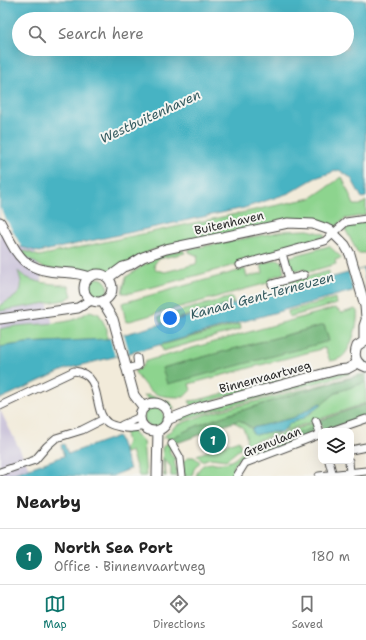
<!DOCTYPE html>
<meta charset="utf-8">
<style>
body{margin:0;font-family:"Shantell Sans",sans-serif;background:#f2f2f2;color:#222}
.controls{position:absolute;right:12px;bottom:12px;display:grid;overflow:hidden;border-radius:8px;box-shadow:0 4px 16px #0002}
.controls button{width:36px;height:36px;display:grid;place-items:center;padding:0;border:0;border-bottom:1px solid #e0e0e0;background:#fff;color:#222;font:20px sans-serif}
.you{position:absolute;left:170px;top:318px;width:14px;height:14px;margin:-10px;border:3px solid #fff;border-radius:50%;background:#1a73e8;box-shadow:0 0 0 6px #1a73e833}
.badge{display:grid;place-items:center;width:26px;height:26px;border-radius:50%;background:#0f766e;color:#fff;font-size:13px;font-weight:700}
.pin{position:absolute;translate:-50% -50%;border:2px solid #fff;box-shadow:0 1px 4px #0006}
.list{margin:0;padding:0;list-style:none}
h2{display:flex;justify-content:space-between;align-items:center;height:52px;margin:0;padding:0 16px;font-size:17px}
h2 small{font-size:13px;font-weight:400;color:#767676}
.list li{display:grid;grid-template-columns:26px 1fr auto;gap:12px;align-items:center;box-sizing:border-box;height:56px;padding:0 16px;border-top:1px solid #e0e0e0}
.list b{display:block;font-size:15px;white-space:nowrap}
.list p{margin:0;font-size:13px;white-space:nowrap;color:#767676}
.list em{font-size:13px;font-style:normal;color:#767676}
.icon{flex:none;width:22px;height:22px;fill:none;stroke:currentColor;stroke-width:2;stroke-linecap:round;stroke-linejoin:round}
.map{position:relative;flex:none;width:366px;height:476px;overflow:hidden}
.search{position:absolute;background:#fff;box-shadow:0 4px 16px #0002;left:12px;right:12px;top:12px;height:44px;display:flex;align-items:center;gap:10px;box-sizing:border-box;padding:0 14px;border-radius:22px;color:#767676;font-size:15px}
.sheet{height:108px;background:#fff}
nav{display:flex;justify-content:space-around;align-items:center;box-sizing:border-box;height:56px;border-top:1px solid #e0e0e0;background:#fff;font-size:11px;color:#767676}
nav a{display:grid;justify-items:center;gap:2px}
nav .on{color:#0f766e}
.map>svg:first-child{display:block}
.industrial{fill:#c8c0d8}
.green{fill:#8dd48e;stroke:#5c805c;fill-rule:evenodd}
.forest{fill:#72b679;stroke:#4e7052}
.water{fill:#47b3c3;stroke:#396f77;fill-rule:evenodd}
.pier{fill:#f2ebda}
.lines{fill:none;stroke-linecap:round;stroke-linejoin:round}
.minor-casing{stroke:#494845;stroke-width:9}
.major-casing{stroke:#494845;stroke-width:11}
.minor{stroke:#fff;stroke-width:7}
.major{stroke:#fff;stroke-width:9}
.labels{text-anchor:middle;stroke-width:4;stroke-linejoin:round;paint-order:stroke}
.street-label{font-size:12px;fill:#2b2b2b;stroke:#f6f6f2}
.water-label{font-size:13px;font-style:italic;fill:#355b60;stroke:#f6f6f2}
</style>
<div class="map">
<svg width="366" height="476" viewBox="0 0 366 476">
<rect width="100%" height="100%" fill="#f6f6f2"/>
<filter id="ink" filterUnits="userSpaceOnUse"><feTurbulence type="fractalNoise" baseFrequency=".025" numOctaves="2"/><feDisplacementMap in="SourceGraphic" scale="8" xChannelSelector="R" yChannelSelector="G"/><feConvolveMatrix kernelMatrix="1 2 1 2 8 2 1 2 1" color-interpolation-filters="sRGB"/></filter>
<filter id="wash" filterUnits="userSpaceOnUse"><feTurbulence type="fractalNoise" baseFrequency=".012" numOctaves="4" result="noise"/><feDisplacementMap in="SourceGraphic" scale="16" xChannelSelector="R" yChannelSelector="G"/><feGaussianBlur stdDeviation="0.9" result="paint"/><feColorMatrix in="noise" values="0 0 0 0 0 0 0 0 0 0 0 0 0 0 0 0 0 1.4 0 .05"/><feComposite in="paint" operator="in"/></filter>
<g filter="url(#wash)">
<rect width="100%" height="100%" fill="#f2ebda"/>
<path class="industrial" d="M 0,187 L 33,244 L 62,362 L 0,379 Z
M 0,410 L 33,476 L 0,476 Z"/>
<path class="green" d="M 342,177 L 354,205 L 360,205 L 366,201 L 366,215 L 345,219 L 335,227 L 312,220 L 152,250 L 112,272 L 106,273 L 44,268 L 21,254 L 25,251 L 39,256 L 311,198 Z
M 366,221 L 366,253 L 358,253 L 344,227 L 346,225 Z
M 308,230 L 325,234 L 323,239 L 239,262 L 239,264 L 131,293 L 122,293 L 126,277 C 147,263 158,254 183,250 L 185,253 L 158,259 L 154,265 L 156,270 L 165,272 L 196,264 L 198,256 L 189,252 L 189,249 L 284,231 Z
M 329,246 L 342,258 L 335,260 L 336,264 L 305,273 L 304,269 L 290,271 L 286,258 Z
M 278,259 L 282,262 L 284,273 L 270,278 L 271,282 L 126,322 L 122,303 L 245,269 L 247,277 L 263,273 L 261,264 Z
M 18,271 C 30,284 52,283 69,286 L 72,296 L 65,300 L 0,311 L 0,305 C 19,295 26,293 18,271 Z
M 329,271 L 329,277 L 282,290 L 281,284 Z
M88 288a10 10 0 1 1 20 0a10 10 0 1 1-20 0Z
M 232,297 L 234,303 L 160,323 L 158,317 Z
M 336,298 L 337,304 L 289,317 L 288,311 Z
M 335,308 L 342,313 L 355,309 L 357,311 C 359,322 352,345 345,354 C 341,359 336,360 330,361 L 325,348 L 189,384 L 191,390 L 184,397 C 154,397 151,395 134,371 L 140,369 L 146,361 ZM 324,325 L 329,341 L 162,368 Z
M 90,311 L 99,314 L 107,329 L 107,339 L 26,343 L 0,347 L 0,329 C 24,323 49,326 73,320 C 79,318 84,314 90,311 Z
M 240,324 L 241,329 L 163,351 L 161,345 Z
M 328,366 L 327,368 L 192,406 L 189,401 L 198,400 Z
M 348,370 L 350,374 L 204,413 L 181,421 L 181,417 L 193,412 Z
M 366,373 L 366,375 C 329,383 293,394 257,406 C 226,415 196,424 168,440 L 168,437 L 162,438 L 177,425 L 207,414 Z
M 366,382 L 366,403 L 282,432 L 290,423 L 307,416 L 337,392 Z
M 148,395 L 170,402 L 175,409 C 170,409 148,400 144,396 Z
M144 417a10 10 0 1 1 20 0a10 10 0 1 1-20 0Z
M 239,420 L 259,434 L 268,432 L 279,433 L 246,444 C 248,433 243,424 232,422 Z
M 316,422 L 318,426 L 249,451 L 247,446 Z
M 124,429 L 133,430 L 135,435 L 143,441 L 146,476 L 139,476 L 131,451 L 125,453 L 124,448 L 127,443 Z
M 239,440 L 241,448 L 226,460 L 210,458 L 202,461 L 197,455 Z
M 167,442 L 172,448 L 169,450 L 173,458 L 177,457 L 177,458 L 174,460 L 176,469 L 179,468 L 180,470 L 176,470 L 176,476 L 171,476 L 171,467 L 164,459 L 166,476 L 164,476 L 162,448 Z
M 245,448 L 245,455 L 237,460 L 233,468 L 236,469 L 234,476 L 196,476 C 202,457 215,466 228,462 C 235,460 241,454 245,448 Z
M 188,457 L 194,457 L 200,462 L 194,469 L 192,476 L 184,476 L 183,462 Z"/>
<path class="forest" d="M 324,325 L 329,341 L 184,380 L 167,384 L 162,368 Z
M 366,375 L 366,382 L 337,392 L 322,404 L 320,403 L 293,418 L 252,428 L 239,420 L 180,442 L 172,443 L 168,440 C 196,424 226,415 257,406 C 293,394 329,383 366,375 Z
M 366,404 L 366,416 L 323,431 L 319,421 Z
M 318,426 L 317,433 L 253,457 L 250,455 L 249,451 Z"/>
<path class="water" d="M 0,0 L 366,0 L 366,197 L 362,198 L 351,178 L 339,170 L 315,178 L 289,193 L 244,208 L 39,252 L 21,247 L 8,224 L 0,228 ZM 19,19 L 347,19 L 347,49 L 19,49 Z
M 366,268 L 366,287 L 141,350 L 66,369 L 0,399 L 0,347 L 26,343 L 107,339 Z
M 320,403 L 322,404 L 302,419 L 290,423 L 282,432 L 268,432 L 255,435 L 252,432 L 252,428 L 293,418 Z
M 118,436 L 130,469 L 112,476 L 6,476 L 64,456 L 61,445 L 64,444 L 68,454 Z"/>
<path class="pier" d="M 0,208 L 21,246 L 19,248 L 0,230 Z
M 363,269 L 366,287 L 353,291 L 349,273 Z
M 124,334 L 129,352 L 115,356 L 110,338 Z"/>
</g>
<g filter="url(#ink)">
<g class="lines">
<g class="minor-casing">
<path id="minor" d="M 282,253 L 289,279
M 240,265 L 325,241 L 346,222 L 366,219
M 272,284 L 304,275
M 126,369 L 138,366 L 137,358
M 0,406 L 74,371 C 105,374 91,411 108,423 C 113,426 127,429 132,428 C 137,428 140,426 145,427
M 316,421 L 321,436
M 122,425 L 140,417
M 331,431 L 366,419
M 172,444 L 180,458 L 182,476
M 351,450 L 366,447
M 329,461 L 333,476
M 349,461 L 350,473
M 0,472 L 35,460 L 47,446 L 56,438 L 82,430 L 104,419
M 237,476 L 245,463 L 321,434
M 319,476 L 366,471"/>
</g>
<g class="major-casing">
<path id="major" d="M 0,222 C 16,251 19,269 57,272 C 71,273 76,272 90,277
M84 288a14 14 0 1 1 28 0a14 14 0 1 1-28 0Z
M 108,278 L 123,267 L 130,265 L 143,257 L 166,249 L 288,223 L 313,224 L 330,230 L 345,245 L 350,254 L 365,306 L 366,317
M 102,301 L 113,319 L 134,395 L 144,408
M 0,319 L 78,308 L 91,300
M 366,340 L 357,346 C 353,356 356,364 366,367
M 364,341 L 364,326 L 366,320
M140 417a14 14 0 1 1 28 0a14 14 0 1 1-28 0Z
M 167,420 L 200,407 L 337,370 L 347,369 L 358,363
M 157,476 L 158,430"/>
</g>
<use href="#minor" class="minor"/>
<use href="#major" class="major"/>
</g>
</g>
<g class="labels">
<g class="street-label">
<text transform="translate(229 223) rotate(-13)" y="4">Buitenhaven</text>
<text transform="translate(265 377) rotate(-15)" y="4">Binnenvaartweg</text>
<text transform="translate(272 442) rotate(-22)" y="4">Grenulaan</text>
</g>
<g class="water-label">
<text transform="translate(150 116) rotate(-25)" y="5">Westbuitenhaven</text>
<text transform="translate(262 295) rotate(-15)" y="5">Kanaal Gent-Terneuzen</text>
</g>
</g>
</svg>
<div class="controls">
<button><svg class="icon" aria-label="layers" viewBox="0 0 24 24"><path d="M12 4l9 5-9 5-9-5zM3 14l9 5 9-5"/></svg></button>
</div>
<div class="you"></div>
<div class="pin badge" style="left:213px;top:440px">1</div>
<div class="search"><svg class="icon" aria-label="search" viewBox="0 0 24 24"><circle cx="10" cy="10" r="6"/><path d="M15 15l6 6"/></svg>Search here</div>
</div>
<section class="sheet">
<h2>Nearby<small></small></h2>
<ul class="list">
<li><span class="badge">1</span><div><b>North Sea Port</b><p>Office · Binnenvaartweg</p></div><em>180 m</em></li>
</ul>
</section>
<nav>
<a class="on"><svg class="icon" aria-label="map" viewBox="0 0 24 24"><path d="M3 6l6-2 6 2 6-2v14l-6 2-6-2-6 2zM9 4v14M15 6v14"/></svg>Map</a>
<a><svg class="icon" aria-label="directions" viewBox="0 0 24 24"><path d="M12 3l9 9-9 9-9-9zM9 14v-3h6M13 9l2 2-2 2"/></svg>Directions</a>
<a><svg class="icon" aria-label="saved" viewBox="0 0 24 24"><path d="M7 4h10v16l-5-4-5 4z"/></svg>Saved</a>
</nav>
